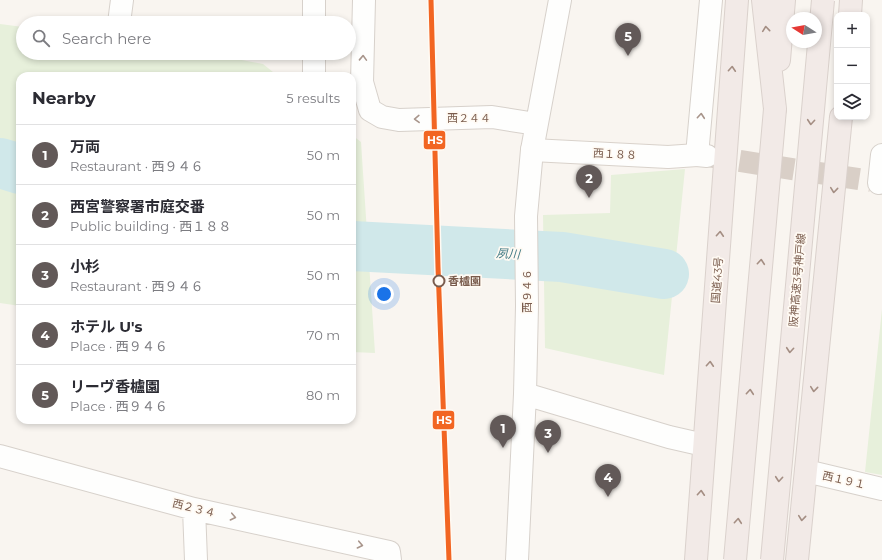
<!DOCTYPE html>
<meta charset="utf-8">
<style>
body{margin:0;font-family:Montserrat,"Noto Sans JP",sans-serif;background:#f7f7f7;color:#2b2b33}
.controls{position:absolute;right:12px;top:12px;display:grid;overflow:hidden;border-radius:8px;box-shadow:0 2px 6px #0003}
.controls button{width:36px;height:36px;display:grid;place-items:center;padding:0;border:0;border-bottom:1px solid #e1e1e2;background:#fff;color:#2b2b33;font:20px sans-serif}
.compass{position:absolute;left:786px;top:12px;width:36px;height:36px;border-radius:50%;background:#fff;box-shadow:0 2px 6px #0003;rotate:281deg}
.you{position:absolute;left:384px;top:294px;width:14px;height:14px;margin:-10px;border:3px solid #fff;border-radius:50%;background:#1a73e8;box-shadow:0 0 0 6px #1a73e833}
.badge{display:grid;place-items:center;width:26px;height:26px;border-radius:50%;background:#625958;color:#fff;font-size:13px;font-weight:700}
.pin{position:absolute;translate:-50% -33px;filter:drop-shadow(0 1px 2px #0008)}
.pin::after{content:'';position:absolute;top:21px;width:14px;height:12px;background:inherit;clip-path:polygon(0 0,100% 0,50% 100%)}
.list{margin:0;padding:0;list-style:none}
h2{display:flex;justify-content:space-between;align-items:center;height:52px;margin:0;padding:0 16px;font-size:17px}
h2 small{font-size:13px;font-weight:400;color:#7c7c81}
.list li{display:grid;grid-template-columns:26px 1fr auto;gap:12px;align-items:center;box-sizing:border-box;height:60px;padding:0 16px;border-top:1px solid #e1e1e2}
.list b{display:block;font-size:15px;white-space:nowrap}
.list p{margin:0;font-size:13px;white-space:nowrap;color:#7c7c81}
.list em{font-size:13px;font-style:normal;color:#7c7c81}
.icon{flex:none;width:22px;height:22px;fill:none;stroke:currentColor;stroke-width:2;stroke-linecap:round;stroke-linejoin:round}
.map{position:relative;flex:none;width:882px;height:560px;overflow:hidden}
.search{position:absolute;background:#fff;box-shadow:0 2px 6px #0003;left:16px;top:16px;width:340px;height:44px;display:flex;align-items:center;gap:10px;box-sizing:border-box;padding:0 14px;border-radius:22px;color:#7c7c81;font-size:15px}
.panel{position:absolute;background:#fff;box-shadow:0 2px 6px #0003;left:16px;top:72px;width:340px;height:352px;border-radius:12px}
.map>svg:first-child{display:block}
.green{fill:#e7f0db}
.lines{fill:none;stroke-linecap:round;stroke-linejoin:round}
.river{stroke:#d0e8ea;stroke-width:50}
.street-tunnel{stroke:#d9cfc7;stroke-width:22;stroke-dasharray:22 11;stroke-linecap:butt}
.street-casing{stroke:#d7d1cb;stroke-width:24}
.secondary-casing{stroke:#d9d2cb;stroke-width:24}
.highway-casing{stroke:#dad1cc;stroke-width:24}
.street{stroke:#fefefd;stroke-width:22}
.secondary{stroke:#fefefd;stroke-width:22}
.highway{stroke:#f2eae7;stroke-width:22}
.highway-bridge-casing{stroke:#dad1cc;stroke-width:24;stroke-linecap:butt}
.highway-bridge{stroke:#f2eae7;stroke-width:22}
.rail-1-casing{stroke:#fffaf3;stroke-width:8}
.rail-1{stroke:#f26522;stroke-width:5}
.oneway{stroke:#a48e83}
.oneway2{stroke:#a8958b}
.stop-dot{fill:#fffaf3;stroke:#7a5c4d;stroke-width:2}
.labels{text-anchor:middle;stroke-width:3.5;stroke-linejoin:round;paint-order:stroke}
.street-label{font-size:11px;fill:#7a5c4d;stroke:#fffaf3}
.stop-label{font-size:11px;font-weight:bold;fill:#7a5c4d;stroke:#fffaf3;text-anchor:start}
.water-label{font-size:12px;font-style:italic;fill:#437c86;stroke:#fffaf3}
.line-badge{stroke:#fffaf3;stroke-width:1.5}
.badge-label{font-size:11px;text-anchor:middle;font-weight:bold;fill:#fff}
</style>
<div class="map">
<svg width="882" height="560" viewBox="0 0 882 560">
<rect width="100%" height="100%" fill="#f9f5f0"/>
<path class="green" d="M 0,24 L 23,27 L 23,53 L 206,53 L 263,64 L 278,76 L 20,76 L 20,306 L 0,303 Z
M 352,135 L 361,142 L 375,353 L 352,352 Z
M 685,169 L 664,375 L 545,348 L 543,215 L 610,213 L 611,175 Z
M 882,309 L 882,475 L 865,472 Z"/>
<g class="lines">
<path class="river" d="M 0,163 L 20,169
M 352,246 L 562,257 L 664,274"/>
<path class="street-tunnel" d="M 707,156 L 871,181"/>
<g class="street-casing">
<path id="street" d="M 314,0 L 314,23
M 364,0 L 362,82 L 370,110 L 382,117 L 399,120 L 492,117 L 536,124
M 119,23 L 122,0
M 314,53 L 314,76
M 707,156 L 697,155 L 711,0
M 879,183 L 882,155
M 525,394 L 669,437 L 704,445
M 0,456 L 194,509 L 389,552 L 390,560
M 806,471 L 882,489
M 194,509 L 196,560
M 517,560 L 525,394 L 527,306 L 526,216 L 532,150 L 560,0"/>
</g>
<g class="secondary-casing">
<path id="secondary" d="M 532,150 L 668,157 L 697,155"/>
</g>
<g class="highway-casing">
<path id="highway" d="M 763,0 L 775,109
M 850,15 L 851,0
M 779,60 L 784,0
M 696,560 L 737,0
M 797,560 L 841,117"/>
</g>
<use href="#street" class="street"/>
<use href="#secondary" class="secondary"/>
<use href="#highway" class="highway"/>
<g class="highway-bridge-casing">
<path id="highway-bridge" d="M 735,560 L 775,109
M 772,560 L 823,0"/>
</g>
<use href="#highway-bridge" class="highway-bridge"/>
<g class="rail-1-casing">
<path id="rail-1" d="M 431,0 L 438,267 L 449,560"/>
</g>
<use href="#rail-1" class="rail-1"/>
</g>
<defs><path id="oneway-chevron" d="M-2-3.5L2.5 0L-2 3.5" fill="none" stroke-width="1.6" stroke-linecap="round" stroke-linejoin="round"/></defs>
<g class="oneway">
<use href="#oneway-chevron" transform="translate(766 29) rotate(-96)"/>
<use href="#oneway-chevron" transform="translate(732 69) rotate(-86)"/>
<use href="#oneway-chevron" transform="translate(811 122) rotate(95)"/>
<use href="#oneway-chevron" transform="translate(834 190) rotate(96)"/>
<use href="#oneway-chevron" transform="translate(720 234) rotate(-86)"/>
<use href="#oneway-chevron" transform="translate(761 262) rotate(-85)"/>
<use href="#oneway-chevron" transform="translate(790 350) rotate(95)"/>
<use href="#oneway-chevron" transform="translate(710 364) rotate(-86)"/>
<use href="#oneway-chevron" transform="translate(814 389) rotate(96)"/>
<use href="#oneway-chevron" transform="translate(750 392) rotate(-85)"/>
<use href="#oneway-chevron" transform="translate(779 479) rotate(95)"/>
<use href="#oneway-chevron" transform="translate(701 493) rotate(-86)"/>
<use href="#oneway-chevron" transform="translate(802 518) rotate(96)"/>
<use href="#oneway-chevron" transform="translate(738 521) rotate(-85)"/>
</g>
<g class="oneway2">
<use href="#oneway-chevron" transform="translate(363 58) rotate(-88)"/>
<use href="#oneway-chevron" transform="translate(701 116) rotate(-85)"/>
<use href="#oneway-chevron" transform="translate(417 119) rotate(178)"/>
<use href="#oneway-chevron" transform="translate(233 517) rotate(12)"/>
<use href="#oneway-chevron" transform="translate(360 545) rotate(12)"/>
</g>
<circle class="stop-dot" cx="439" cy="281" r="5.5"/>
<g class="labels">
<g class="street-label">
<text x="469" y="122">西２４４</text>
<text transform="translate(615 154) rotate(3)" y="4">西１８８</text>
<text transform="translate(717 280) rotate(-86)" y="4">国道43号</text>
<text transform="translate(797 280) rotate(-85)" y="4">阪神高速3号神戸線</text>
<text transform="translate(527 291) rotate(-90)" y="4">西９４６</text>
<text transform="translate(844 480) rotate(13)" y="4">西１９１</text>
<text transform="translate(194 508) rotate(14)" y="4">西２３４</text>
</g>
<g class="stop-label">
<text x="448" y="285">香櫨園</text>
</g>
<g class="water-label">
<text transform="translate(508 254) rotate(3)" y="4">夙川</text>
</g>
</g>
<g class="line-badge">
<rect x="423" y="130" width="23" height="20" rx="4" fill="#f26522"/>
<rect x="432" y="410" width="23" height="20" rx="4" fill="#f26522"/>
</g>
<g class="badge-label">
<text x="435" y="144">HS</text>
<text x="444" y="424">HS</text>
</g>
</svg>
<div class="controls">
<button>+</button>
<button>−</button>
<button><svg class="icon" aria-label="layers" viewBox="0 0 24 24"><path d="M12 4l9 5-9 5-9-5zM3 14l9 5 9-5"/></svg></button>
</div>
<svg class="compass" viewBox="-18 -18 36 36"><path d="M0-13l5 13h-10z" fill="#e53935"/><path d="M0 13l5-13h-10z" fill="#7c7c81"/></svg>
<div class="you"></div>
<div class="pin badge" style="left:503px;top:448px">1</div>
<div class="pin badge" style="left:589px;top:198px">2</div>
<div class="pin badge" style="left:548px;top:453px">3</div>
<div class="pin badge" style="left:608px;top:497px">4</div>
<div class="pin badge" style="left:628px;top:56px">5</div>
<div class="search"><svg class="icon" aria-label="search" viewBox="0 0 24 24"><circle cx="10" cy="10" r="6"/><path d="M15 15l6 6"/></svg>Search here</div>
<section class="panel">
<h2>Nearby<small>5 results</small></h2>
<ul class="list">
<li><span class="badge">1</span><div><b>万両</b><p>Restaurant · 西９４６</p></div><em>50 m</em></li>
<li><span class="badge">2</span><div><b>西宮警察署市庭交番</b><p>Public building · 西１８８</p></div><em>50 m</em></li>
<li><span class="badge">3</span><div><b>小杉</b><p>Restaurant · 西９４６</p></div><em>50 m</em></li>
<li><span class="badge">4</span><div><b>ホテル U's</b><p>Place · 西９４６</p></div><em>70 m</em></li>
<li><span class="badge">5</span><div><b>リーヴ香櫨園</b><p>Place · 西９４６</p></div><em>80 m</em></li>
</ul>
</section>
</div>
